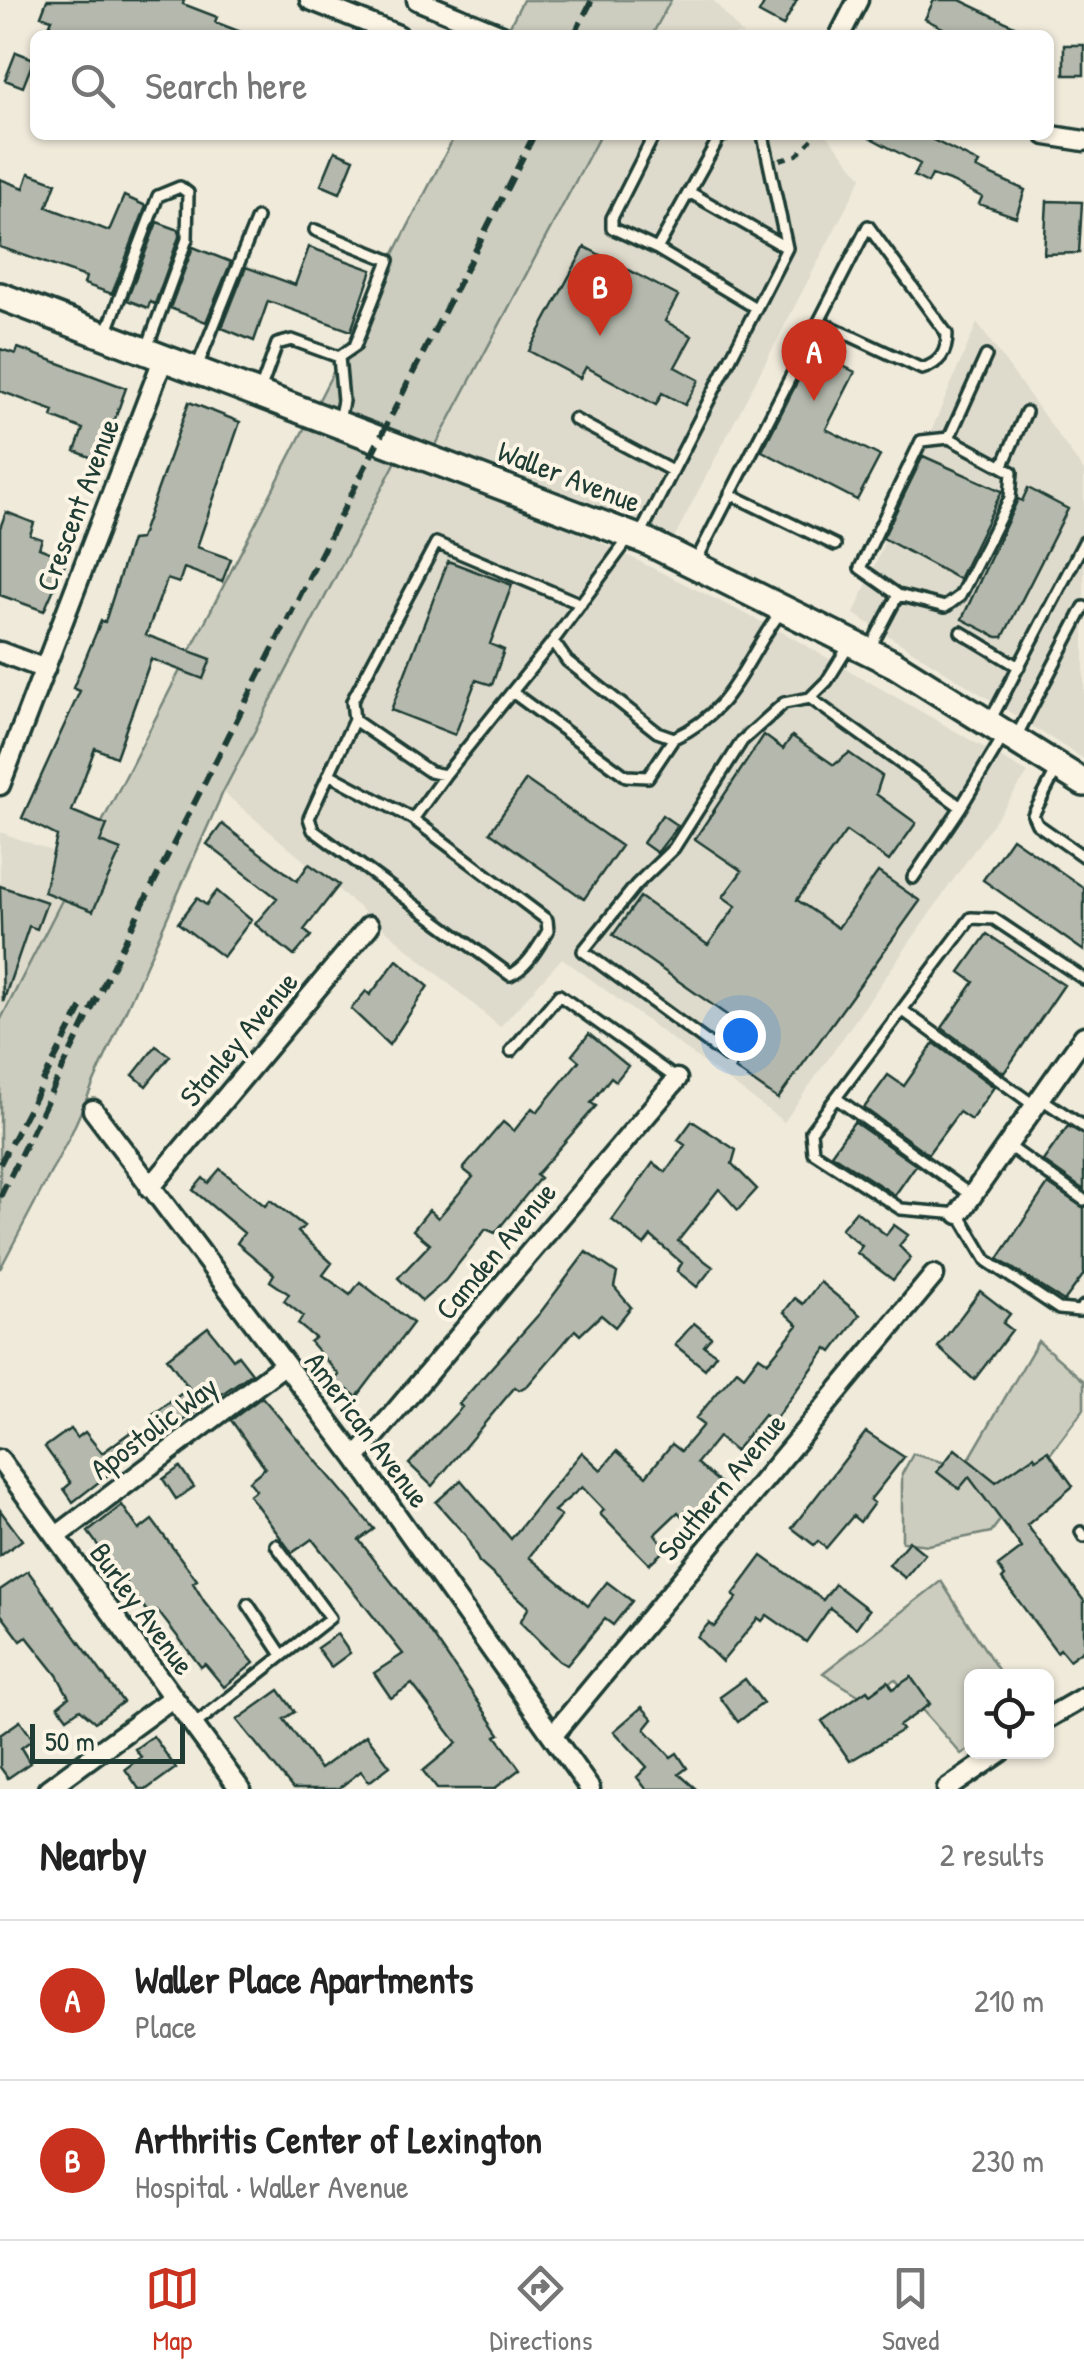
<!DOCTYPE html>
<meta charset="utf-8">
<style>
body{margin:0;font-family:"Patrick Hand",sans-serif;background:#f2f2f2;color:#222}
.controls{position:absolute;right:30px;bottom:30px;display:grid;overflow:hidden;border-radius:15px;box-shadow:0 2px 8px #0004}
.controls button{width:90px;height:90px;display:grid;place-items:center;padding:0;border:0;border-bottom:2px solid #e0e0e0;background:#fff;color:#222;font:50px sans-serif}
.scale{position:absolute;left:30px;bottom:25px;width:155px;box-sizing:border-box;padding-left:10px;border:5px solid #1f3d34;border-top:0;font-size:28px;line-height:35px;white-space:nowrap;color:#1f3d34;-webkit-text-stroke:8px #fcf5e5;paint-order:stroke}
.you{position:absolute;left:740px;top:1035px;width:35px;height:35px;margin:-25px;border:8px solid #fff;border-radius:50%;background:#1a73e8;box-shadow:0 0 0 15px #1a73e833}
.badge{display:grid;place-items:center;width:65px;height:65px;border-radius:50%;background:#c8321e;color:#fff;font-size:32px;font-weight:700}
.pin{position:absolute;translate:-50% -82px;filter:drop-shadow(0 2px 5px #0008)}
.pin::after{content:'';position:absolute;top:52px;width:35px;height:30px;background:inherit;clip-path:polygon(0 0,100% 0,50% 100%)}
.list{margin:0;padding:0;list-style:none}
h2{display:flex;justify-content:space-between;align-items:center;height:130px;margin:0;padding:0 40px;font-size:42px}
h2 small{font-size:32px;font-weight:400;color:#767676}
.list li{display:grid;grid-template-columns:65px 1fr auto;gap:30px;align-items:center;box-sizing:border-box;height:160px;padding:0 40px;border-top:2px solid #e0e0e0}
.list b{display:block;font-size:38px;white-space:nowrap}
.list p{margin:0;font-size:32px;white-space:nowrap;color:#767676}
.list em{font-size:32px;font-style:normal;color:#767676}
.icon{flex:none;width:55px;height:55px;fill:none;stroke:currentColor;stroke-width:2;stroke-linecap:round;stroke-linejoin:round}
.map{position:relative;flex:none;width:1084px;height:1789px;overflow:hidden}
.search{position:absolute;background:#fff;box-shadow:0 2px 8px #0004;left:30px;right:30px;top:30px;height:110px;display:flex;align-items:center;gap:25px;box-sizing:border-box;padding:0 35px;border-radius:15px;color:#767676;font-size:38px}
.sheet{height:450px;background:#fff}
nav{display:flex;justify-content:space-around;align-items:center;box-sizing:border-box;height:140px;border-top:2px solid #e0e0e0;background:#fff;font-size:28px;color:#767676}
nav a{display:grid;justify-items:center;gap:5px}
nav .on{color:#c8321e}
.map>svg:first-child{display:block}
.built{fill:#dedbcc}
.green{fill:#cccdbf;stroke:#76857a;stroke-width:2.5}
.building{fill:#b5b9ad;stroke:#1f3d34;stroke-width:2.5}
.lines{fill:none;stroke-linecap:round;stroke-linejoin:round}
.service-casing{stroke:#1f3d34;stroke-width:16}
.minor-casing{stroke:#1f3d34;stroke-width:25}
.secondary-casing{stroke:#1f3d34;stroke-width:32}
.path{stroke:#1f3d34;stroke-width:4;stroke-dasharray:8 8;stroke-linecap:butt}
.service{stroke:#fcf5e5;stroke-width:9}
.minor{stroke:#fcf5e5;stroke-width:18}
.secondary{stroke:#fcf5e5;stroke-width:25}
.rail{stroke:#1f3d34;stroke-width:6;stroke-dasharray:15 8;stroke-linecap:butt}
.labels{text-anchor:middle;stroke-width:8;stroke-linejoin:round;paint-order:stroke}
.street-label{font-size:30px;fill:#1f3d34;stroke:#fcf5e5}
</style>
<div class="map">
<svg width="1084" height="1789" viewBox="0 0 1084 1789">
<rect width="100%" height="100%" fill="#efeada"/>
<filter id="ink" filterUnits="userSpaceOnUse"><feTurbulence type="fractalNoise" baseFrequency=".01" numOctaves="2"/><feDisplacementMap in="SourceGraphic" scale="20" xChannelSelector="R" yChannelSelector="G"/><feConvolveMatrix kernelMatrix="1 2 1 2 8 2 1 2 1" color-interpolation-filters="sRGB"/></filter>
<g filter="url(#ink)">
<path class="built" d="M 671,0 L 713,0 L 743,35 L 652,35 Z
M 600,135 L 827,135 L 862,177 L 667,551 L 444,465 L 784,633 L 1028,773 L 784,1122 L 562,958 L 500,1027 L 223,792 L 403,447 L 430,458 Z
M 977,323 L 1084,471 L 1084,759 L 854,614 Z
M 0,832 L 103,870 L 0,1049 Z"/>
<path class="green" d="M 523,0 L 671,0 L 652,35 L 505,35 Z
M 455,135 L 600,135 L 429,458 L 403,448 L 223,792 L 71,1134 L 0,1269 L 0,1021 Z
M 1038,1341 L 1084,1381 L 1084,1409 L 991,1532 L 928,1545 L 902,1542 L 902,1474 L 913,1454 L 964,1468 Z
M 941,1581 L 1002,1676 L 972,1676 L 971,1748 L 961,1754 L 895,1679 L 863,1698 L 823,1673 Z"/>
<path class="building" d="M 47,0 L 184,0 L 183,4 L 217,17 L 215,22 L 246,34 L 72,35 L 49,26 L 52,19 L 41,16 Z
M 766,0 L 797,0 L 783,26 L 759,13 Z
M 934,0 L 960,0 L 1033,35 L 957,35 L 925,19 Z
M 1064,45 L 1084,45 L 1084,75 L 1064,75 Z
M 16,52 L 34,59 L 23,87 L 5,80 Z
M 865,135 L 923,135 L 979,163 L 976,168 L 1025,190 L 1016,217 L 979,204 L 982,197 L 952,182 L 932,175 L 928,183 L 914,176 L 920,164 Z
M 335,151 L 354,159 L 340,193 L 321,185 Z
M 29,173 L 56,183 L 47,207 L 109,231 L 124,196 L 146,206 L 112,294 L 84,284 L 86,277 L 0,247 L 0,179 L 24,188 Z
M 1047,201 L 1082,202 L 1079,253 L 1044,254 Z
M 157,222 L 179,230 L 179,237 L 155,304 L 150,302 L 148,308 L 127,300 Z
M 193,247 L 231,262 L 206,322 L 170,308 Z
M 309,247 L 372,270 L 351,331 L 268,301 L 254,341 L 222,328 L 246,267 L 295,285 Z
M 585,247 L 678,296 L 665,321 L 692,336 L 675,367 L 699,380 L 685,405 L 662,393 L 656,405 L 586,367 L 580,378 L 529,351 Z
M 18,348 L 126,388 L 100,461 L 75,451 L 83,429 L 52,417 L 54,411 L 0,391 L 0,349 L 16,354 Z
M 813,351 L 855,372 L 826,429 L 880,456 L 857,500 L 762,451 Z
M 189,402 L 240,422 L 197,547 L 231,559 L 222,582 L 184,568 L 179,583 L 167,579 L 146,635 L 211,659 L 203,679 L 151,659 L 116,757 L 95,748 L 72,811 L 107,825 L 100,842 L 121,850 L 93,911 L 44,892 L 57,836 L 22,818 L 80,691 L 73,688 L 101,621 L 105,622 L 131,540 L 140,539 Z
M 923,456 L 1002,491 L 959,579 L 883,538 Z
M 1028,488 L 1068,509 L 1003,637 L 997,637 L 962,619 L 1018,499 L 1022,501 Z
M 6,512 L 34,523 L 30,535 L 42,539 L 39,548 L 67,559 L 44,611 L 0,595 L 0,528 Z
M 448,561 L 512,585 L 490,644 L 504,650 L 492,685 L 476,680 L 455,735 L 391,710 Z
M 764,735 L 783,749 L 792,736 L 834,765 L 849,753 L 882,776 L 876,794 L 916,823 L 889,861 L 846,831 L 797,900 L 838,928 L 878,872 L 920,901 L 778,1099 L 735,1069 L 758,1037 L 613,935 L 640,897 L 708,945 L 736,906 L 723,897 L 742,871 L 695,839 Z
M 526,780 L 621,846 L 584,899 L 490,832 Z
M 662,815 L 678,826 L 657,853 L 643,843 Z
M 222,824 L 297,881 L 309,864 L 339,885 L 304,930 L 311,936 L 294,956 L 255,924 L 277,898 L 207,844 Z
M 1012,838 L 1084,888 L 1084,951 L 983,880 Z
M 0,886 L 47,902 L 37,929 L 29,926 L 3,1002 Z
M 217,891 L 251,920 L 223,957 L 178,923 L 197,898 L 206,905 Z
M 987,934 L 1064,985 L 1004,1073 L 942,1028 L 974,982 L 960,972 Z
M 397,960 L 428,986 L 389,1045 L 351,1009 L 366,991 L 370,995 Z
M 589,1034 L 628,1066 L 616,1081 L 611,1077 L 591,1103 L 596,1106 L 536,1175 L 540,1178 L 495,1233 L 486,1229 L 445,1281 L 422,1301 L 398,1278 L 430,1244 L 413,1230 L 429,1210 L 438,1218 L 473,1177 L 463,1169 L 503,1122 L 514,1131 L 532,1108 L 537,1112 L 579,1061 L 572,1055 Z
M 934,1043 L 994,1087 L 971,1120 L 959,1112 L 928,1154 L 864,1108 L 888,1075 L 904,1086 Z
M 156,1046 L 170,1056 L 146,1086 L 133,1075 Z
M 692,1121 L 736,1150 L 732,1164 L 757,1189 L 738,1210 L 719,1189 L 678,1241 L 713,1267 L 697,1287 L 677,1271 L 682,1263 L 651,1236 L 644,1245 L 612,1220 L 653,1163 L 666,1172 L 685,1145 L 678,1140 Z
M 854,1122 L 916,1165 L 895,1195 L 831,1154 Z
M 1068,1126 L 1084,1135 L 1084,1190 L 1043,1161 Z
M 220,1169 L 265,1206 L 270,1200 L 304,1226 L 298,1232 L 332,1263 L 323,1275 L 350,1295 L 360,1282 L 413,1323 L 357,1397 L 335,1380 L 339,1375 L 310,1342 L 315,1338 L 298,1324 L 303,1316 L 284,1301 L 289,1294 L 270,1281 L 274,1274 L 237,1243 L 244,1233 L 193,1190 L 203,1178 L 208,1183 Z
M 1048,1184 L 1084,1208 L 1084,1274 L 1064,1301 L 998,1259 Z
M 856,1211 L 886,1235 L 894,1225 L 908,1235 L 899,1246 L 911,1258 L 893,1280 L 857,1253 L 862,1246 L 841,1229 Z
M 586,1252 L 617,1273 L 614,1287 L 631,1307 L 615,1327 L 601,1315 L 580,1335 L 575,1330 L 528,1385 L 519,1390 L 515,1387 L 432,1486 L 409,1464 L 462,1407 L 459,1404 L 540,1313 Z
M 820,1282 L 860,1315 L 832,1352 L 827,1348 L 773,1422 L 764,1415 L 735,1451 L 718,1437 L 697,1463 L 720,1483 L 693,1515 L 687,1510 L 682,1516 L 678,1512 L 655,1534 L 666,1549 L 649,1564 L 600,1514 L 604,1510 L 582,1487 L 554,1511 L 561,1516 L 529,1557 L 588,1606 L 607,1582 L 632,1601 L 613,1625 L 605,1619 L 567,1665 L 559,1661 L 520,1622 L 529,1607 L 479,1562 L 466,1536 L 436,1502 L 461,1480 L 511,1539 L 582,1452 L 601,1470 L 617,1451 L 646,1476 L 672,1444 L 681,1451 L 703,1425 L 695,1419 L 737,1370 L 744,1376 L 759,1356 L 768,1362 L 798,1325 L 784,1312 L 795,1298 L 803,1304 Z
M 980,1291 L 1010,1314 L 1003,1323 L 1012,1330 L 974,1380 L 938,1347 Z
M 694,1323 L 711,1337 L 704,1346 L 716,1354 L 705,1369 L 675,1345 Z
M 208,1327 L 233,1359 L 238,1355 L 252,1373 L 164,1434 L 150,1417 L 189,1388 L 167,1358 Z
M 262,1397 L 374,1529 L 359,1540 L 434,1637 L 500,1734 L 496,1736 L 520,1769 L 494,1789 L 437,1789 L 423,1771 L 457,1743 L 412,1684 L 391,1698 L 374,1673 L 403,1654 L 312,1539 L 292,1553 L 249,1495 L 256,1490 L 249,1481 L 265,1468 L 231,1420 Z
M 70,1429 L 77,1438 L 85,1432 L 102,1453 L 132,1431 L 141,1442 L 114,1463 L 117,1468 L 73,1502 L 64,1489 L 71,1483 L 45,1447 Z
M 866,1432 L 904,1457 L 870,1500 L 874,1503 L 860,1522 L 853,1516 L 826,1548 L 818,1541 L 814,1545 L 792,1528 Z
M 955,1449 L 996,1482 L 1034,1456 L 1036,1459 L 1048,1451 L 1073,1486 L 1027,1525 L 1084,1601 L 1084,1649 L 1069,1660 L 1060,1649 L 1057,1652 L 1002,1579 L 1005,1576 L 998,1566 L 1022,1548 L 969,1477 L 959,1489 L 937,1472 Z
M 180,1467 L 194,1487 L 176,1499 L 163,1479 Z
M 122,1505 L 139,1530 L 152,1520 L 197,1580 L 193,1583 L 204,1601 L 254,1663 L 224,1687 L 205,1664 L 201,1667 L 157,1610 L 149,1614 L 88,1532 Z
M 0,1510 L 22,1540 L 0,1556 Z
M 909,1541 L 925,1554 L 905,1578 L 889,1565 Z
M 762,1556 L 823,1600 L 835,1584 L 869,1610 L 856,1628 L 830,1608 L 806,1642 L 767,1615 L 762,1621 L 758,1618 L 722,1662 L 697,1637 L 709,1623 L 714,1627 L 737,1598 L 733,1595 Z
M 28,1571 L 123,1702 L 95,1722 L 80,1709 L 67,1718 L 58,1706 L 69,1697 L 57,1675 L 27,1637 L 21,1641 L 0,1613 L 0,1590 Z
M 337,1634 L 350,1653 L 331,1667 L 317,1648 Z
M 911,1677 L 930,1704 L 899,1726 L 902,1730 L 850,1761 L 822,1721 L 867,1690 L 870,1694 L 888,1681 L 893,1689 Z
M 745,1679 L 763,1703 L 738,1722 L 720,1697 Z
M 279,1690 L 295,1712 L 284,1719 L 320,1769 L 366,1735 L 390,1766 L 369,1782 L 361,1771 L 338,1789 L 293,1789 L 237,1720 Z
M 642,1707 L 653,1719 L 645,1729 L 671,1757 L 677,1753 L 687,1768 L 679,1774 L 696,1789 L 646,1789 L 637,1777 L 647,1767 L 614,1731 Z
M 20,1721 L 33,1739 L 21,1748 L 30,1763 L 8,1778 L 0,1767 L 0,1735 Z
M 153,1736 L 176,1768 L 147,1789 L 139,1789 L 125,1769 L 141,1757 L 135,1749 Z"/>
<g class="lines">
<g class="service-casing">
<path id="service" d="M 654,135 L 612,218 L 612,228 L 657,249
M 726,135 L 720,136 L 657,249 L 754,307
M 689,192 L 787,248
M 315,230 L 389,260 L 355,346 L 339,357
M 106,334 L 158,196 L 180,187 L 188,193 L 187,239 L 147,348
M 197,367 L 257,218
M 260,391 L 277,344 L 292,340 L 339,357 L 343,401 L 339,420
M 574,419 L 672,471
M 949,438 L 986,356
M 1003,465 L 1026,412
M 730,494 L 835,545
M 640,535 L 787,248 L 763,135
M 630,537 L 553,641 L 567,661 L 657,732 L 674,738 C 734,711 743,662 780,613
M 696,561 L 868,226 L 947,334 C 947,353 940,363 922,369 L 819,321
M 961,632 L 1019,667
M 553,641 L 445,775 L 430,772 L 354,720 L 352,701 L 436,543 L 581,604
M 870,648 L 898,595 L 860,568 L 921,441 L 949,438 L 1012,472 L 1010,498 L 960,596 L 945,607 L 898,595
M 512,692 L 626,776 L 648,777 L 674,738
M 810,698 L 961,807 L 913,878
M 354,720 L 329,774 L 413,819
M 990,721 L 1084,542
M 1017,735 L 1084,607
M 1058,767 L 1033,815 L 1037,824 L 1084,857
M 329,774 L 309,818 L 313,830 L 510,975 C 527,968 538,947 548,931 L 547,920 L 413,819 L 445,775
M 961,807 L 1003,737
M 1084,979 L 994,919 L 971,918 L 811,1131 L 813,1152 L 901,1209 L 959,1214 L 987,1261 L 1059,1309 L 1079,1311 L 1084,1306
M 902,1010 L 1035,1106
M 511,1051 L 559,995 L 677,1079
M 726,1056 L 583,951 L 636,885 L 674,848 L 742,741 L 784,703 L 810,698 L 827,681 L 850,644
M 836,1098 L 972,1196
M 1040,1098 L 1084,1127
M 1007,1145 L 1084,1200
M 1081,1532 L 1084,1537
M 248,1604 L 282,1655
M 193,1726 L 330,1618 L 276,1545"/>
</g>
<g class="minor-casing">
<path id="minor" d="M 310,0 L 398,35
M 417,0 L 502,35
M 840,35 L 858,0
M 1046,135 L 1084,141
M 0,652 L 45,669
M 0,785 L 164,357
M 93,1110 L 356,1458 L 590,1789
M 150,1188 L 369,926
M 959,1214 L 1084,1036
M 356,1458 L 677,1079
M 0,1460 L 240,1789
M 57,1536 L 285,1364
M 1046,1719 L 1084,1697
M 553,1735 L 934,1275
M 48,1789 L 172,1698
M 947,1789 L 1001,1752"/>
</g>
<g class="secondary-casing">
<path id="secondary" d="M 0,296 L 646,541 L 894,664 L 1084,783"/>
</g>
<path class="path" d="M 780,160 L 797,155 L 816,135"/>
<use href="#service" class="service"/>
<use href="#minor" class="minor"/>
<use href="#secondary" class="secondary"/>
<path class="rail" d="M 574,35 L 592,0
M 0,1164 L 83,1005
M 0,1197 L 142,906 L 534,135"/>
</g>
</g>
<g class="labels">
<g class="street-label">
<text transform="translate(569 477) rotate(21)" y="10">Waller Avenue</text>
<text transform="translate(78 505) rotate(-69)" y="10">Crescent Avenue</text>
<text transform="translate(239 1039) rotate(-50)" y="10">Stanley Avenue</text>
<text transform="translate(496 1251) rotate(-50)" y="10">Camden Avenue</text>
<text transform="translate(154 1428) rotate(-37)" y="10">Apostolic Way</text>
<text transform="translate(367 1430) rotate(53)" y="10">American Avenue</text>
<text transform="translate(722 1487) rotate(-50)" y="10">Southern Avenue</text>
<text transform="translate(142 1609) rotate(54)" y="10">Burley Avenue</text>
</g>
</g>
</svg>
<div class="controls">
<button><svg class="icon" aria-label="locate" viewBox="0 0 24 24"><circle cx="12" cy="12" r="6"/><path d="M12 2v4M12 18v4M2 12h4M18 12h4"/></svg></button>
</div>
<div class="scale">50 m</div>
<div class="you"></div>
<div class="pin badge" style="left:814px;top:401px">A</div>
<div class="pin badge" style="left:600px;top:336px">B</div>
<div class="search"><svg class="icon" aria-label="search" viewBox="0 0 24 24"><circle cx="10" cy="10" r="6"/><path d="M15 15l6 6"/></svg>Search here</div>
</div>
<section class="sheet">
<h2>Nearby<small>2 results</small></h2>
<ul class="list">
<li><span class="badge">A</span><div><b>Waller Place Apartments</b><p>Place</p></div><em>210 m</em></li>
<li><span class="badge">B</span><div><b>Arthritis Center of Lexington</b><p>Hospital · Waller Avenue</p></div><em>230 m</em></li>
</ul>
</section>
<nav>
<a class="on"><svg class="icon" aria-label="map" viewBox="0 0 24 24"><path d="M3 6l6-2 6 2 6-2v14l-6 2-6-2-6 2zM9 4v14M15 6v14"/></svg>Map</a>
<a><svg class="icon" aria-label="directions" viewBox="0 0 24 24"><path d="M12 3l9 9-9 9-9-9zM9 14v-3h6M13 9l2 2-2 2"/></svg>Directions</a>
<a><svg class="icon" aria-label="saved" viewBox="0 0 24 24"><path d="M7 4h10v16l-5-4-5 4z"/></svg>Saved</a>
</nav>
